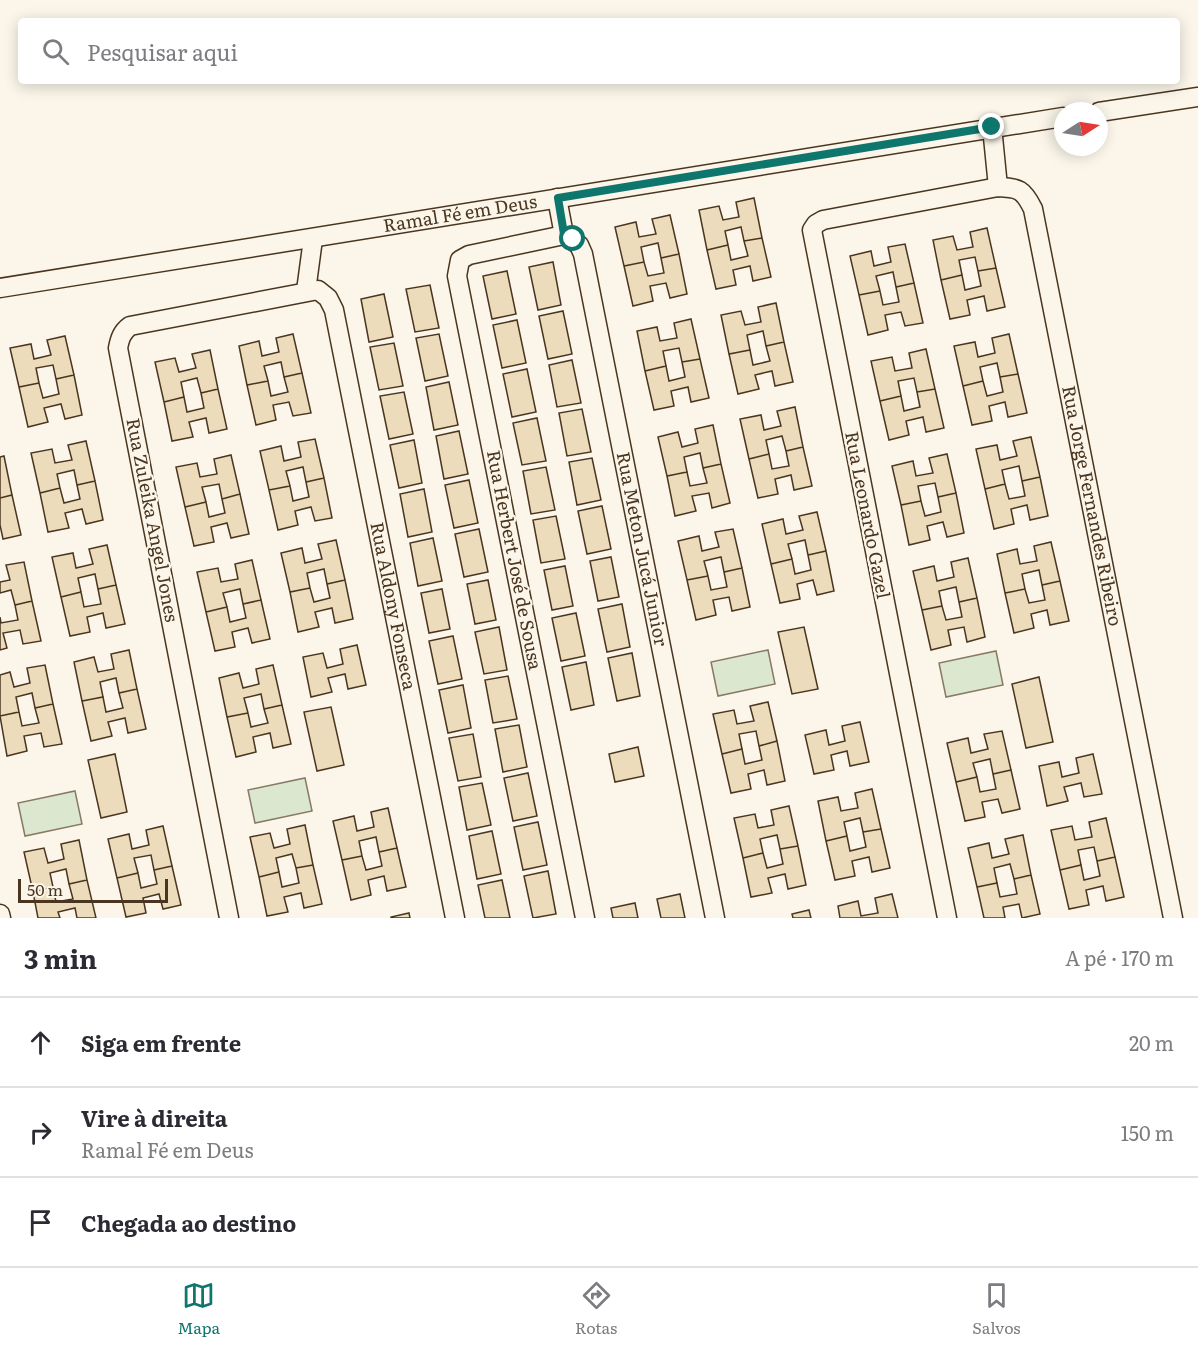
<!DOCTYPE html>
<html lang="pt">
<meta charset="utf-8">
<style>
body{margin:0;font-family:Literata,serif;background:#f7f7f7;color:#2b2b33}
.compass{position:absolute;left:1054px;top:102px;width:54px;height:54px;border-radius:50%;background:#fff;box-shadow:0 3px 15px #0003;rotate:78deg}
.scale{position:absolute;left:18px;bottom:15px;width:150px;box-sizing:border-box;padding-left:6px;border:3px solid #4a3520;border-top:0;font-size:16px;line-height:21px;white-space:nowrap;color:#4a3520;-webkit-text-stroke:4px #fbf6e9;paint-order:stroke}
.stop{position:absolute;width:18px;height:18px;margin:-14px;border:4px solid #0f766e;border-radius:50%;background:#fff}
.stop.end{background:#0f766e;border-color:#fff;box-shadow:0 2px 6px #0008}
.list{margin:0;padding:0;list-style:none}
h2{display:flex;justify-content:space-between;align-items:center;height:78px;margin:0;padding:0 24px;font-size:26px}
h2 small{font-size:20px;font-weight:400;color:#7c7c81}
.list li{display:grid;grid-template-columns:39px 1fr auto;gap:18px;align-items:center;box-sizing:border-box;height:90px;padding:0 24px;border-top:2px solid #e1e1e2}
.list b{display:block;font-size:22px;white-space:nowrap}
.list p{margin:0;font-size:20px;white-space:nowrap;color:#7c7c81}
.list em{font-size:20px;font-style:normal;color:#7c7c81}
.icon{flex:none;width:33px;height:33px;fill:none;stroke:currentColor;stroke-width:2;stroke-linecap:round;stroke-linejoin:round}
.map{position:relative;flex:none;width:1198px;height:918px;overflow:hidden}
.search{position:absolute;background:#fff;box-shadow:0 3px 15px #0003;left:18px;right:18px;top:18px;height:66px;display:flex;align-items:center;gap:15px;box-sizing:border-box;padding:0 21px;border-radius:6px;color:#7c7c81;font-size:22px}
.sheet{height:348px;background:#fff}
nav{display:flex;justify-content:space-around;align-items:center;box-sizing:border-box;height:84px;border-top:2px solid #e1e1e2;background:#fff;font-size:16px;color:#7c7c81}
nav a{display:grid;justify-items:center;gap:3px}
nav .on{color:#0f766e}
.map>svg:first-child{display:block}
.garden{fill:#dce7d0;stroke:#887966;stroke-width:1.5}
.building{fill:#ecdcbc;stroke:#4a3520;stroke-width:1.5}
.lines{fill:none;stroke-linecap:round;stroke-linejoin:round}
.street-casing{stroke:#4a3520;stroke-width:21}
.street{stroke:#fbf6e9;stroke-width:18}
.route{stroke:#0f766e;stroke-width:8}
.labels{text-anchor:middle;stroke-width:4.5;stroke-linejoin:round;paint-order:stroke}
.street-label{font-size:18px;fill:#4a3520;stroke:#fbf6e9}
</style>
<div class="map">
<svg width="1198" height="918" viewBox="0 0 1198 918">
<rect width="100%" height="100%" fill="#fbf6e9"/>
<path class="garden" d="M 768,650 L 775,684 L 718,696 L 711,662 Z
M 996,651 L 1003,685 L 946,697 L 939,663 Z
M 305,778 L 312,811 L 255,823 L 248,790 Z
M 75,791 L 82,824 L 25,836 L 18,803 Z"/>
<path class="building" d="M 754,198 L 762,238 L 744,241 L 741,227 L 725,231 L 728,245 L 707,250 L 699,210 L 719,206 L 723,220 L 739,217 L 736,202 Z
M 670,215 L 679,254 L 661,258 L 658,243 L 641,247 L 644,262 L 624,266 L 615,227 L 636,222 L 639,237 L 656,234 L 652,219 Z
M 987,228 L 996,268 L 978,271 L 975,257 L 959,260 L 962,275 L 941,280 L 933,240 L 953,236 L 957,250 L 973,247 L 970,232 Z
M 762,238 L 771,277 L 753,281 L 750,266 L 733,270 L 736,285 L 716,289 L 707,250 L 728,245 L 731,260 L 748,256 L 744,241 Z
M 905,244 L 914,283 L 896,287 L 893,272 L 876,276 L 880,291 L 859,295 L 850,256 L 871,251 L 874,266 L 891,262 L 888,247 Z
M 679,254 L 687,294 L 670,298 L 666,283 L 650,286 L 653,301 L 633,306 L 624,266 L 644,262 L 648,276 L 664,273 L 661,258 Z
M 553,262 L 561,305 L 538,310 L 529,267 Z
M 996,268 L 1005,307 L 987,311 L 984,296 L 967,300 L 970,315 L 950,319 L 941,280 L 962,275 L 965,290 L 981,286 L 978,271 Z
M 507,271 L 516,314 L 492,319 L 483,276 Z
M 914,283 L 923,323 L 905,326 L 901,312 L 885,315 L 888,330 L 868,335 L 859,295 L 880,291 L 883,305 L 899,302 L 896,287 Z
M 430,285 L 439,328 L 415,332 L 406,289 Z
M 384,294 L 393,337 L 369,342 L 361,299 Z
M 776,303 L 784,342 L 766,346 L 763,331 L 747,335 L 750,350 L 729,354 L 721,315 L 741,311 L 745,325 L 761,322 L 758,307 Z
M 563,311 L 572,354 L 548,359 L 539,316 Z
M 691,319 L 700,359 L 682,362 L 679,348 L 663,351 L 666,366 L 645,371 L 637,331 L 657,327 L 660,341 L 677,338 L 674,323 Z
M 517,320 L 526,363 L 502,368 L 493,325 Z
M 293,334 L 302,373 L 284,377 L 281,362 L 264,366 L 268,381 L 247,385 L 239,346 L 259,341 L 262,356 L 279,352 L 276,338 Z
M 439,334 L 448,376 L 425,381 L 416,338 Z
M 1009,334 L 1018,374 L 1000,377 L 997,363 L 980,367 L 983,381 L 963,386 L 954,346 L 975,342 L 978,357 L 995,353 L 992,338 Z
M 65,336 L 74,375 L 56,379 L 53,365 L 36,368 L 39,383 L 19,387 L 10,348 L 31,344 L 34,359 L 51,355 L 47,340 Z
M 784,342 L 793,382 L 775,386 L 772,371 L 755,375 L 759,389 L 738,394 L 729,354 L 750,350 L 753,365 L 770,361 L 766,346 Z
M 394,343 L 403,386 L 379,390 L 370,347 Z
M 926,349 L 935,389 L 917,392 L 914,378 L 898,381 L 901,396 L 880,401 L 871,361 L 892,357 L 895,371 L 912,368 L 909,353 Z
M 210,350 L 218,389 L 201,393 L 197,378 L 181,382 L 184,397 L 164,402 L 155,362 L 175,358 L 179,372 L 196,368 L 192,354 Z
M 700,359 L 709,398 L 691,402 L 688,387 L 671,391 L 674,406 L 654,410 L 645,371 L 666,366 L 669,381 L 685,377 L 682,362 Z
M 572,360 L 581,403 L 557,407 L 549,365 Z
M 527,369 L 536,412 L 512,417 L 503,374 Z
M 302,373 L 311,413 L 293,416 L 289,402 L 273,405 L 276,420 L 256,425 L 247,385 L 268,381 L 271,396 L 288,392 L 284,377 Z
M 1018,374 L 1027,413 L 1008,417 L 1005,402 L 989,406 L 992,421 L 972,425 L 963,386 L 983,381 L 987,396 L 1003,392 L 1000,377 Z
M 74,375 L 82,415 L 65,419 L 61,404 L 44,408 L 48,422 L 28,427 L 19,387 L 39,383 L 43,398 L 59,394 L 56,379 Z
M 449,382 L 458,425 L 434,430 L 426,387 Z
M 218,389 L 227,429 L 209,433 L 206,418 L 189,422 L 193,437 L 172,441 L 164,402 L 184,397 L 187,412 L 204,408 L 201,393 Z
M 935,389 L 944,428 L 926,432 L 923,417 L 906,421 L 909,435 L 889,440 L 880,401 L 901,396 L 904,411 L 920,407 L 917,392 Z
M 404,392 L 413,434 L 389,439 L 380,396 Z
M 795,407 L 803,447 L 786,451 L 782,436 L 766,440 L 769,454 L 749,459 L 740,419 L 761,415 L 764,430 L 781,426 L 777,411 Z
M 582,409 L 591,452 L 567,456 L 559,413 Z
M 537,418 L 546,461 L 522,465 L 513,423 Z
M 713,425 L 721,464 L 703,468 L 700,453 L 684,457 L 687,472 L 667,476 L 658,437 L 678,432 L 682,447 L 698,443 L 695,429 Z
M 459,431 L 468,474 L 444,479 L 436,436 Z
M 1031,437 L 1040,477 L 1022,481 L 1019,466 L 1002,470 L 1005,484 L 985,489 L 976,449 L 997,445 L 1000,460 L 1017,456 L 1013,441 Z
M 315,439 L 324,478 L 306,482 L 303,467 L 286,471 L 290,486 L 269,490 L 260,451 L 281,446 L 284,461 L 301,457 L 298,442 Z
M 414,440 L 422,483 L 399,488 L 390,445 Z
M 86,441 L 95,481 L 77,485 L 74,470 L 57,474 L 60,488 L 40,493 L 31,453 L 52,449 L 55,463 L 72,460 L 68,445 Z
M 803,447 L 812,486 L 794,490 L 791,475 L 775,479 L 778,494 L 758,498 L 749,459 L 769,454 L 772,469 L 789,466 L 786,451 Z
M 947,454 L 956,493 L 938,497 L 935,483 L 918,486 L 921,501 L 901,505 L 892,466 L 913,461 L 916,476 L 933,473 L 929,458 Z
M 231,455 L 240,494 L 222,499 L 219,484 L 202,487 L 206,502 L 185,507 L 176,467 L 197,463 L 200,477 L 217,474 L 214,459 Z
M 4,456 L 12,495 L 0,498 L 0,457 Z
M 592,458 L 601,500 L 577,505 L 569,462 Z
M 721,464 L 730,503 L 712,508 L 709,493 L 692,496 L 696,511 L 675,516 L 667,476 L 687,472 L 690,486 L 707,483 L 703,468 Z
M 546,467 L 555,510 L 531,514 L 523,471 Z
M 1040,477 L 1048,516 L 1030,520 L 1027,505 L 1011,509 L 1014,524 L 994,529 L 985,489 L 1005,484 L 1009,499 L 1025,496 L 1022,481 Z
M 324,478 L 332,518 L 315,521 L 311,507 L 295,511 L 298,525 L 278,530 L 269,490 L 290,486 L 293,501 L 309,497 L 306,482 Z
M 469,480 L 478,523 L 454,528 L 445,485 Z
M 95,481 L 103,520 L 86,524 L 82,509 L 65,513 L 69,528 L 48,532 L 40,493 L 60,488 L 64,503 L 80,499 L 77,485 Z
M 424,489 L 432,532 L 408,537 L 400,494 Z
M 956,493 L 964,533 L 947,537 L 943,522 L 927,526 L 930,540 L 909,545 L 901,505 L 921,501 L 925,516 L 941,512 L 938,497 Z
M 240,494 L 249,534 L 231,538 L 227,523 L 211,527 L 214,542 L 194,546 L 185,507 L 206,502 L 209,517 L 225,513 L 222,499 Z
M 12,495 L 21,535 L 3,539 L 0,525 L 0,498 Z
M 602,506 L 611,549 L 587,554 L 578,511 Z
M 817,512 L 826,551 L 808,555 L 805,540 L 788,544 L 792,559 L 771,564 L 762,524 L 783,519 L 786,534 L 803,530 L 799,516 Z
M 556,516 L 565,559 L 541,563 L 533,520 Z
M 479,529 L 488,572 L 464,577 L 455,534 Z
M 733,529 L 742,568 L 724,572 L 721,557 L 704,561 L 708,576 L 687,580 L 678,541 L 699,536 L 702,551 L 719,547 L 715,532 Z
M 433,538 L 442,581 L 418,586 L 410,543 Z
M 336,540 L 345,580 L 327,584 L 324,569 L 307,573 L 310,588 L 290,592 L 281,553 L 302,548 L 305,563 L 322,559 L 318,544 Z
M 1051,542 L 1060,581 L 1042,585 L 1039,570 L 1022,574 L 1025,589 L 1005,593 L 997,554 L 1017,549 L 1020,564 L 1037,561 L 1034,546 Z
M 107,545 L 116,585 L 98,589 L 95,574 L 78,578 L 81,592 L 61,597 L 52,557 L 73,553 L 76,568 L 93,564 L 89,549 Z
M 826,551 L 834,591 L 817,595 L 813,580 L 797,584 L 800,599 L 780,603 L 771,564 L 792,559 L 795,574 L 811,570 L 808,555 Z
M 611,557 L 619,597 L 598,601 L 590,561 Z
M 968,558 L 977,598 L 959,602 L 956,587 L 939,591 L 942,606 L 922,610 L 913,571 L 934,566 L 937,581 L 954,577 L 951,562 Z
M 252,560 L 261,600 L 243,604 L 240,589 L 223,593 L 227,607 L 206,612 L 197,572 L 218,568 L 221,582 L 238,579 L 235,564 Z
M 24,562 L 32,601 L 15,605 L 11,590 L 0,593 L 0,582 L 10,580 L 6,565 Z
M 565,566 L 573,606 L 552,610 L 544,570 Z
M 742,568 L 750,607 L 732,611 L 729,597 L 713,600 L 716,615 L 696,620 L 687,580 L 708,576 L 711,590 L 727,587 L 724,572 Z
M 345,580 L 353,619 L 335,623 L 332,608 L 315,612 L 319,627 L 298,632 L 290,592 L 310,588 L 314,602 L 330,598 L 327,584 Z
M 488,580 L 496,620 L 475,624 L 467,584 Z
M 1060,581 L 1069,621 L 1050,625 L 1047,610 L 1031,614 L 1034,628 L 1014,633 L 1005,593 L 1025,589 L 1029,603 L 1045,600 L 1042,585 Z
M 116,585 L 125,624 L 106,628 L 103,613 L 87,617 L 90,632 L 70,636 L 61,597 L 81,592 L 84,607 L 101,604 L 98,589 Z
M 442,589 L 450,629 L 429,633 L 421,593 Z
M 977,598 L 985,637 L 967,642 L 964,627 L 948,630 L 951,645 L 931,650 L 922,610 L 942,606 L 946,620 L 962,617 L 959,602 Z
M 261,600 L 270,639 L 252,643 L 248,628 L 232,632 L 235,647 L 215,651 L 206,612 L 227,607 L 230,622 L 246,618 L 243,604 Z
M 32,601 L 41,641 L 23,644 L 20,630 L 3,633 L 7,648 L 0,650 L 0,617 L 1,623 L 18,620 L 15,605 Z
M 622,604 L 630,647 L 607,652 L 598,609 Z
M 576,613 L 585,656 L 561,661 L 552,618 Z
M 499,627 L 507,670 L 484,674 L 475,632 Z
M 804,627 L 818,689 L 792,694 L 778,632 Z
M 453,636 L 462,679 L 438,684 L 429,641 Z
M 357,645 L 366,685 L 348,689 L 345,674 L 328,678 L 332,692 L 311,697 L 303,657 L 323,653 L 327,668 L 343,664 L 340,649 Z
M 129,650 L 137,689 L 119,693 L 116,678 L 100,682 L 103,697 L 82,701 L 74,662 L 94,657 L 98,672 L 114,669 L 111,654 Z
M 632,653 L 640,696 L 617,701 L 608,658 Z
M 586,662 L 594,705 L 571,710 L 562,667 Z
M 45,665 L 53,704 L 35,708 L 32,693 L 16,697 L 19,712 L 0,716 L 0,675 L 10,672 L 14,687 L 30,683 L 27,668 Z
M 273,665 L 282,705 L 264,709 L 261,694 L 244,698 L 248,713 L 227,717 L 219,678 L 239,673 L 243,688 L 259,684 L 256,669 Z
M 508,676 L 517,719 L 493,723 L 485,680 Z
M 1039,677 L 1053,742 L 1026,748 L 1012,684 Z
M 463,685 L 471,728 L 448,733 L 439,690 Z
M 137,689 L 146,729 L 128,733 L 125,718 L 108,722 L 112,736 L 91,741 L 82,701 L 103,697 L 106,712 L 123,708 L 119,693 Z
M 768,702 L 777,741 L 759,746 L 756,731 L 739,734 L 742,749 L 722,754 L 713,714 L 734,710 L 737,724 L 754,721 L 750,706 Z
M 53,704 L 62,744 L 44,747 L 41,733 L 24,736 L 27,751 L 7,756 L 0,716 L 19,712 L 22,726 L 39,723 L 35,708 Z
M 282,705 L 291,744 L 273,748 L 270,733 L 253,737 L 256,752 L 236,757 L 227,717 L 248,713 L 251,727 L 268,723 L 264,709 Z
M 331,707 L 344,765 L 317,771 L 304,712 Z
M 860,722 L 869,762 L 850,766 L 847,751 L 831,755 L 834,770 L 814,774 L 805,735 L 826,730 L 829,745 L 845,741 L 842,726 Z
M 519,725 L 527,767 L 503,772 L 495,729 Z
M 1002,731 L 1011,770 L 993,774 L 990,759 L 973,763 L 977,777 L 956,782 L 947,743 L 968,738 L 971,753 L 988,749 L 984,734 Z
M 473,734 L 481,777 L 458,781 L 449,738 Z
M 777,741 L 785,781 L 767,785 L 764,770 L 748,774 L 751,789 L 731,793 L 722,754 L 742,749 L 745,764 L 762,760 L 759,746 Z
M 638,747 L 644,776 L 615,782 L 609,754 Z
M 115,754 L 127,812 L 101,818 L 88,760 Z
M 1093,754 L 1102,794 L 1084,797 L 1081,783 L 1064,787 L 1068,801 L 1047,806 L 1039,766 L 1059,762 L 1062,777 L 1079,773 L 1076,758 Z
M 1011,770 L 1020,809 L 1002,813 L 998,799 L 982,802 L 985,817 L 965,821 L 956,782 L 977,777 L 980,792 L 996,789 L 993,774 Z
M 528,773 L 537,816 L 513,821 L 504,778 Z
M 482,783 L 491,825 L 467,830 L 459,787 Z
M 872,789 L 881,829 L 863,832 L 860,818 L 844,822 L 847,836 L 826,841 L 818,801 L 838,797 L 841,811 L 858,808 L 855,793 Z
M 789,806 L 798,846 L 780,849 L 777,835 L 760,839 L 763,853 L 743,858 L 734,818 L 755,814 L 758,828 L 774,825 L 771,810 Z
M 388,808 L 397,848 L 379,852 L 376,837 L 359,841 L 362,856 L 342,860 L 333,821 L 354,816 L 357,831 L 374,827 L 371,812 Z
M 1106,818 L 1115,857 L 1097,861 L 1094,847 L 1078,850 L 1081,865 L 1060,870 L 1051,830 L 1072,826 L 1075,840 L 1092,837 L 1089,822 Z
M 538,822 L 547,865 L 523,870 L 514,827 Z
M 305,825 L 313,865 L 296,868 L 292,854 L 276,858 L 279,872 L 259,877 L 250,837 L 270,833 L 274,848 L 290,844 L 287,829 Z
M 163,826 L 172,866 L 154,870 L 151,855 L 134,858 L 138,873 L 117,878 L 108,839 L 129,834 L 132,849 L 149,845 L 146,830 Z
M 881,829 L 890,868 L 872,872 L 869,857 L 852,861 L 855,876 L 835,880 L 826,841 L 847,836 L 850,851 L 866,847 L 863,832 Z
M 492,831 L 501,874 L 477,879 L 469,836 Z
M 1023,835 L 1031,875 L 1014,879 L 1010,864 L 994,868 L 997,883 L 977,887 L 968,848 L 989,843 L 992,858 L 1009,854 L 1005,839 Z
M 79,840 L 87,880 L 69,884 L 66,869 L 50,873 L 53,887 L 33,892 L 24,852 L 44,848 L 48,863 L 64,859 L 61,844 Z
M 798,846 L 806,885 L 788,889 L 785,874 L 768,878 L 772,893 L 751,897 L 743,858 L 763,853 L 767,868 L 783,864 L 780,849 Z
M 397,848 L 406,887 L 387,891 L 384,876 L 368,880 L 371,895 L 351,900 L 342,860 L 362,856 L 366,870 L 382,866 L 379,852 Z
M 1115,857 L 1124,897 L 1106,901 L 1103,886 L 1086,890 L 1089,905 L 1069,909 L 1060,870 L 1081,865 L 1084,880 L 1100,876 L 1097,861 Z
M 313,865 L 322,904 L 304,908 L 301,893 L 284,897 L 288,912 L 267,916 L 259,877 L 279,872 L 282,887 L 299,883 L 296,868 Z
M 172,866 L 181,905 L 163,909 L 159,894 L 143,898 L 146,913 L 126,917 L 117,878 L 138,873 L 141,888 L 157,884 L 154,870 Z
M 548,871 L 556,914 L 533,918 L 524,876 Z
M 1031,875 L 1040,914 L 1022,918 L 1019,904 L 1003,907 L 1005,918 L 984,918 L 977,887 L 997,883 L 1000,897 L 1017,894 L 1014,879 Z
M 87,880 L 96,918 L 77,918 L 75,908 L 58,912 L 60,918 L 38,918 L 33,892 L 53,887 L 56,902 L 73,899 L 69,884 Z
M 502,880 L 510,918 L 485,918 L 478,885 Z
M 680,894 L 685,918 L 661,918 L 657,899 Z
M 892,894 L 898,918 L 840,918 L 838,906 L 858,901 L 861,916 L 878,913 L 875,898 Z
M 635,903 L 638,918 L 613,918 L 611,908 Z
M 809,910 L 811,918 L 793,918 L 792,914 Z
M 409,913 L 410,918 L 391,918 L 391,917 Z"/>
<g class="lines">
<g class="street-casing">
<g id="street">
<path d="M 1099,112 L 1198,97"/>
<path d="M 992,127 L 998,187"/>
<path d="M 557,198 L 564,235"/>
<path id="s1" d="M 0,288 L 1063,117"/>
<path d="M 306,291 L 313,239"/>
<path d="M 0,914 L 1,918"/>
<path id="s2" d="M 229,918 L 118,348 C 120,338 122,332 130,326 L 318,290 L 328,298 L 334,310 L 455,918"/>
<path id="s3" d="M 585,918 L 457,276 L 460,260 L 469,255 L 564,235 L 579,245 L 583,254 L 715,918"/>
<path id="s4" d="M 947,918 L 812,230 L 816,224 L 823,220 L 998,187 C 1019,188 1023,189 1033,209 L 1173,918"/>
</g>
</g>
<use href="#street" class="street"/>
</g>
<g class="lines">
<path class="route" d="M 573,239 L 564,234 L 558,198 L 992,127"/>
</g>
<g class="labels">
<g class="street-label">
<text dy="6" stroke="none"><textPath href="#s1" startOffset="466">Ramal Fé em Deus</textPath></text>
<text dy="6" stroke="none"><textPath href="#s4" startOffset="1242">Rua Jorge Fernandes Ribeiro</textPath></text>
<text transform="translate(867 515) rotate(79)" y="6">Rua Leonardo Gazel</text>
<text transform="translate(152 520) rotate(79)" y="6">Rua Zuleika Angel Jones</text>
<text dy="6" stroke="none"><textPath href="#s3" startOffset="1107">Rua Meton Jucá Junior</textPath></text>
<text transform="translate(514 560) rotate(79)" y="6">Rua Herbert José de Sousa</text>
<text dy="6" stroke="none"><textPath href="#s2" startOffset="1126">Rua Aldony Fonseca</textPath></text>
</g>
</g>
</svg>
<svg class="compass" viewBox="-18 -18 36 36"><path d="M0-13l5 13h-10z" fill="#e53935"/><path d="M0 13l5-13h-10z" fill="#7c7c81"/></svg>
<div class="scale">50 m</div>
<div class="stop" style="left:573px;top:239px"></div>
<div class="stop end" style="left:992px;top:127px"></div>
<div class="search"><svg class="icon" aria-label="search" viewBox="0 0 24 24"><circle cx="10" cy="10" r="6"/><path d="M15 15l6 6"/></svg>Pesquisar aqui</div>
</div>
<section class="sheet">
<h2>3 min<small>A pé · 170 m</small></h2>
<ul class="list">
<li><svg class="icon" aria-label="ahead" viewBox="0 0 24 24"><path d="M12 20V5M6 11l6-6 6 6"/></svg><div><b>Siga em frente</b></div><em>20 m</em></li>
<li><svg class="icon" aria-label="right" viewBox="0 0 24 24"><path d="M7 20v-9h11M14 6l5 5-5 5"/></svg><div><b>Vire à direita</b><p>Ramal Fé em Deus</p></div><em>150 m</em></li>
<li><svg class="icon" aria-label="arrive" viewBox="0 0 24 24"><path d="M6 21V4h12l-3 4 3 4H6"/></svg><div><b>Chegada ao destino</b></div></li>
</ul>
</section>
<nav>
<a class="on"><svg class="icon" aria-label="map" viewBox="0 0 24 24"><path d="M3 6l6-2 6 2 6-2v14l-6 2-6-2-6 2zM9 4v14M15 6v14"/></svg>Mapa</a>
<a><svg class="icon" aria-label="directions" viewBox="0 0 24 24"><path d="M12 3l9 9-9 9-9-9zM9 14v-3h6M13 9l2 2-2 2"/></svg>Rotas</a>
<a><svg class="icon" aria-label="saved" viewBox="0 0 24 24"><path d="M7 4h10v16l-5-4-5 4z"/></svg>Salvos</a>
</nav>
